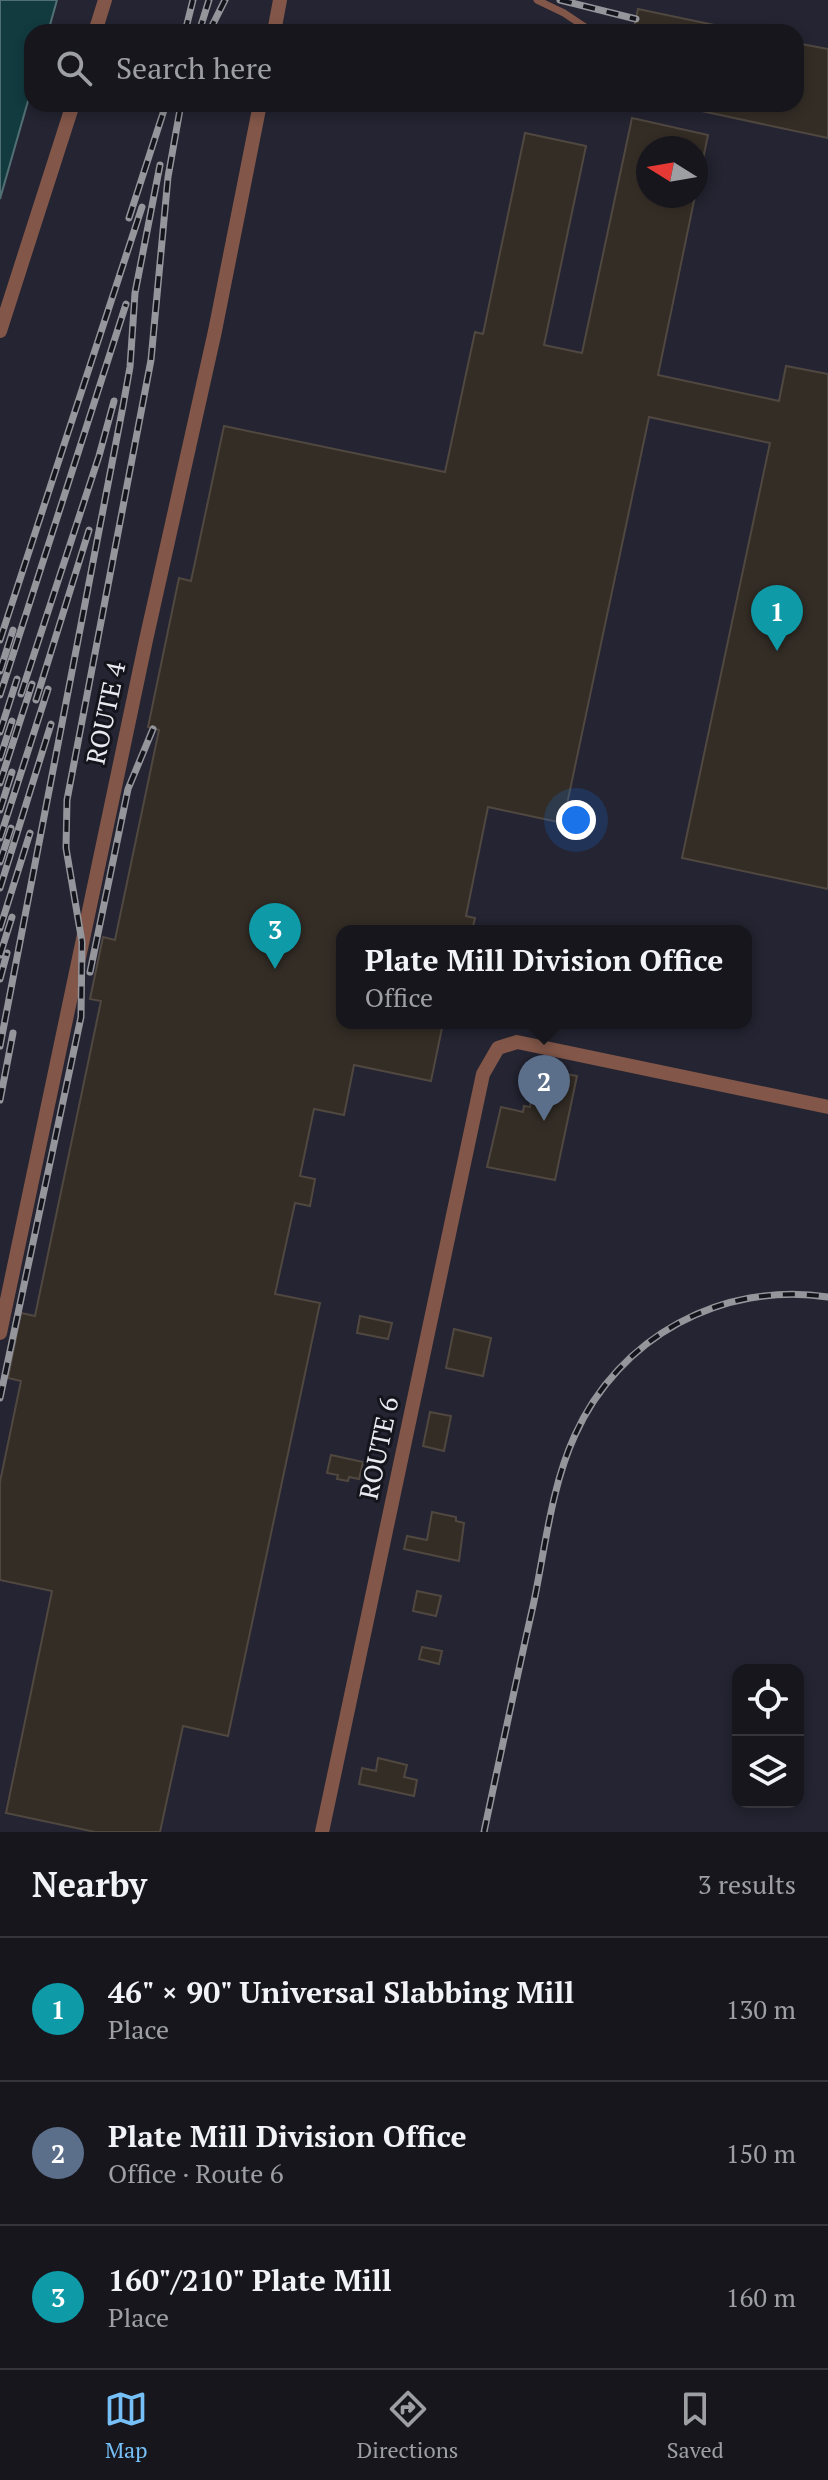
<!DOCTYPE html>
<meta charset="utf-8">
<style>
body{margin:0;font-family:"PT Serif",serif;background:#1f1f25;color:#f1f3f6}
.controls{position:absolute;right:24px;bottom:24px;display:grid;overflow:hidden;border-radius:16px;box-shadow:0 4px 12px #0003}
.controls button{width:72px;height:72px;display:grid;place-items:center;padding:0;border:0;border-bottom:2px solid #35353b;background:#16161c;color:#f1f3f6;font:40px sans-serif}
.compass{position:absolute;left:636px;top:136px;width:72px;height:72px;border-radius:50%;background:#16161c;box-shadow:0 4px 12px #0003;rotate:281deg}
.you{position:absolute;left:576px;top:820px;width:28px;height:28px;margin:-20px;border:6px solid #fff;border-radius:50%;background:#1a73e8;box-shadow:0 0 0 12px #1a73e833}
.badge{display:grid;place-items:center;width:52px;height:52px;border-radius:50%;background:#76c0f7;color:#fff;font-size:26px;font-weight:700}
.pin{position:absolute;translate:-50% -66px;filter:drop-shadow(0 2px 4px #0008)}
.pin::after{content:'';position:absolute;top:42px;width:28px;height:24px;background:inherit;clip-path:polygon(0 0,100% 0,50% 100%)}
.popup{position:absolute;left:336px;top:925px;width:416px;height:104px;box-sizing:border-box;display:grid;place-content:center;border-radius:16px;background:#16161c;filter:drop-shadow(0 2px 6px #0005);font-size:26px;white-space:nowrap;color:#9e9fa3}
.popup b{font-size:30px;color:#f1f3f6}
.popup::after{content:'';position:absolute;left:50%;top:100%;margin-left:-16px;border:16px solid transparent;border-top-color:#16161c}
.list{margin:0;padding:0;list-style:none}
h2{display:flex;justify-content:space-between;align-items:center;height:104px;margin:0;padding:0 32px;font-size:34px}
h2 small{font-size:26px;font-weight:400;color:#9e9fa3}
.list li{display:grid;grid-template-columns:52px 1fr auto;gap:24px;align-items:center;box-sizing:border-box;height:144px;padding:0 32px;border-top:2px solid #35353b}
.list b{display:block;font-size:30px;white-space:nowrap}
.list p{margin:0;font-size:26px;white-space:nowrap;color:#9e9fa3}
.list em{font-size:26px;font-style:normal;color:#9e9fa3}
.icon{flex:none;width:44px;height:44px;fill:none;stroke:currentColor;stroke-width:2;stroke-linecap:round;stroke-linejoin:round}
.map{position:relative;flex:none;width:828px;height:1832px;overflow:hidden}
.search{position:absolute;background:#16161c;box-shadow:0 4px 12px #0003;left:24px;right:24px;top:24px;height:88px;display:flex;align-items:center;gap:20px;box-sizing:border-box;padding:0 28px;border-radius:24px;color:#9e9fa3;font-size:30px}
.sheet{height:536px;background:#16161c}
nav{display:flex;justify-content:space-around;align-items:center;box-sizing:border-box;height:112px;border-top:2px solid #35353b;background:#16161c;font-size:22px;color:#9e9fa3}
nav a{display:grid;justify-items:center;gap:4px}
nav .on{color:#76c0f7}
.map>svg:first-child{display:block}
.built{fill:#242432;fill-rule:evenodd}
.water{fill:#123b3f;stroke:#526f74;stroke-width:2}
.building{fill:#342d26;stroke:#504840;stroke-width:2}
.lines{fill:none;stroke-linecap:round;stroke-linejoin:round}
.lane{stroke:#825749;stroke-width:7}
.street{stroke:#825749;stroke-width:14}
.rail-casing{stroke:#95959c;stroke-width:7}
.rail{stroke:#14141c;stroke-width:4;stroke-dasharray:12;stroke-linecap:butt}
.labels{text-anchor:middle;stroke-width:6;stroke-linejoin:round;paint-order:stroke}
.street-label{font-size:26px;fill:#e9e9f0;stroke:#14141c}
</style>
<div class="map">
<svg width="828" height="1832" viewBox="0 0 828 1832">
<rect width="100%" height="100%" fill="#1d1d25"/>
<path class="built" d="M 57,0 L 828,0 L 828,1832 L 0,1832 L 0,199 L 32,87 L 32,104 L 796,104 L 796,32 L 48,32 ZM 648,148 L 696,148 L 696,196 L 648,196 ZM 342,931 L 746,931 L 746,1023 L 342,1023 ZM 738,1670 L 798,1670 L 798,1802 L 738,1802 Z"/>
<path class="water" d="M 0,0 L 57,0 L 48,32 L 32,32 L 32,87 L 0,199 Z"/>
<path class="building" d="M 638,9 L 724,27 L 723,32 L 633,32 Z
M 796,43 L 828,49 L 828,138 L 692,109 L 692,104 L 796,104 Z
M 632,118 L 708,135 L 701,169 L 696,169 L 696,148 L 648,148 L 648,196 L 695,196 L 658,375 L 779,401 L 786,366 L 828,374 L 828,889 L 682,858 L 770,443 L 649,417 L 563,823 L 488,807 L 466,916 L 475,918 L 472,931 L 342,931 L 342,1023 L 443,1023 L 431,1081 L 354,1065 L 344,1115 L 314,1109 L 300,1176 L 315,1179 L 310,1206 L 295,1203 L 275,1294 L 320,1303 L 228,1736 L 183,1726 L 160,1832 L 95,1832 L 6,1813 L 52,1591 L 0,1580 L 0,1482 L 21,1381 L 8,1378 L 21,1313 L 35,1316 L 101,1001 L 90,999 L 103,937 L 115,940 L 159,730 L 148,727 L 179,578 L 191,581 L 224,426 L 445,472 L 475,332 L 483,334 L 525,133 L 586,146 L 544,345 L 582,353 Z
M 538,1068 L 577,1076 L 555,1180 L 487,1167 L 501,1107 L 523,1112 L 524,1106 L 530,1107 Z
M 360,1316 L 392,1323 L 388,1339 L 357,1333 Z
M 454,1329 L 491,1338 L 483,1376 L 446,1368 Z
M 430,1412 L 451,1416 L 444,1451 L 423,1446 Z
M 331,1455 L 363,1462 L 359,1479 L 349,1477 L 348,1481 L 337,1479 L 338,1475 L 327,1473 Z
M 432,1512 L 456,1517 L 456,1521 L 464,1523 L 459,1561 L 404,1549 L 407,1536 L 427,1540 Z
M 417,1591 L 441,1596 L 436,1616 L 413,1611 Z
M 422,1647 L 442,1651 L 439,1664 L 419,1659 Z
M 378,1758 L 407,1765 L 404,1777 L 417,1780 L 414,1796 L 359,1784 L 362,1768 L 376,1771 Z"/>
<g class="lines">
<path class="lane" d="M 537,0 L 564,13 L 585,27 L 584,32"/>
<path class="street" d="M 95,32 L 105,0
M 274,32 L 280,0
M 0,331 L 73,104
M 0,1333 L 146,640 L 215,331 L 260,104
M 322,1832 L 483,1074 L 498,1048 L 517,1042 L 828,1107"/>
<g class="rail-casing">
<path id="rail" d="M 560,0 L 636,19
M 185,32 L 193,0
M 199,32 L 209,0
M 209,32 L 225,0
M 129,218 L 166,104
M 0,640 L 142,207
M 0,671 L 13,630
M 21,694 L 99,456 L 114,401
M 0,695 L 126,304
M 36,700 L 89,530
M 0,732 L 17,679
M 0,758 L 12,721
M 0,783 L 32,684
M 0,810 L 12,772
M 0,838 L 48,689
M 0,862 L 11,828
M 0,888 L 51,724
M 0,928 L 30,833
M 0,955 L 12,917
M 90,972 L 128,789 L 153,729
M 0,979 L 7,953
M 0,1046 L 123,406 L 130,367 L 135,293 L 160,165
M 0,1100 L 13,1033
M 0,1398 L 81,1017 L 82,942 L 66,848 L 67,800 L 151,360 L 168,177 L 181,104
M 484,1832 C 500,1757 516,1681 533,1606 C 545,1550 551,1487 575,1435 C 619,1337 722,1281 828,1297"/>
</g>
<use href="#rail" class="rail"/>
</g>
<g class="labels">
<g class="street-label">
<text transform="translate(106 713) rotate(-78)" y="9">ROUTE 4</text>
<text transform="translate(379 1448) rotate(-78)" y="9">ROUTE 6</text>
</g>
</g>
</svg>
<div class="controls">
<button><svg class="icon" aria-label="locate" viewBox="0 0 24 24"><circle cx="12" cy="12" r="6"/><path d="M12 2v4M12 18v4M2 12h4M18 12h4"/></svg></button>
<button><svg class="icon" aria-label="layers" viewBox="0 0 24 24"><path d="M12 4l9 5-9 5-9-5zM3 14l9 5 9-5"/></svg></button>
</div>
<svg class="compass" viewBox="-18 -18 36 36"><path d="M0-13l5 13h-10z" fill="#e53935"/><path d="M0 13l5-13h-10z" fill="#9e9fa3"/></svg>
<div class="you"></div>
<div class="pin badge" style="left:777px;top:651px;background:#0f9aa8">1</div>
<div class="pin badge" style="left:544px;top:1121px;background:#5c6f8a">2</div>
<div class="popup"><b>Plate Mill Division Office</b>Office</div>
<div class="pin badge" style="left:275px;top:969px;background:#0f9aa8">3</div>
<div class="search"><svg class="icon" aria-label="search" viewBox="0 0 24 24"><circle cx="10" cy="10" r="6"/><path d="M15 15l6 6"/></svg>Search here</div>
</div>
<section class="sheet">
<h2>Nearby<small>3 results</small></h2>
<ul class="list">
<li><span class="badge" style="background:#0f9aa8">1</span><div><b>46&quot; × 90&quot; Universal Slabbing Mill</b><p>Place</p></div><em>130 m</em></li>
<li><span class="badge" style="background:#5c6f8a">2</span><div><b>Plate Mill Division Office</b><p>Office · Route 6</p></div><em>150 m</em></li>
<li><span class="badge" style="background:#0f9aa8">3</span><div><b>160&quot;/210&quot; Plate Mill</b><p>Place</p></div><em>160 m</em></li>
</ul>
</section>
<nav>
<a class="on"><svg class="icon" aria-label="map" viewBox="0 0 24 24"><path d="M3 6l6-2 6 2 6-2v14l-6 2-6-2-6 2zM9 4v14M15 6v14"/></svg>Map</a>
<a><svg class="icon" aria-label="directions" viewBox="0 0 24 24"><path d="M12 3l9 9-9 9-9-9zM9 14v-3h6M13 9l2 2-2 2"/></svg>Directions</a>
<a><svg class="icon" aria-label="saved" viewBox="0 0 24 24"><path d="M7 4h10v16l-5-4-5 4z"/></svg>Saved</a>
</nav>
